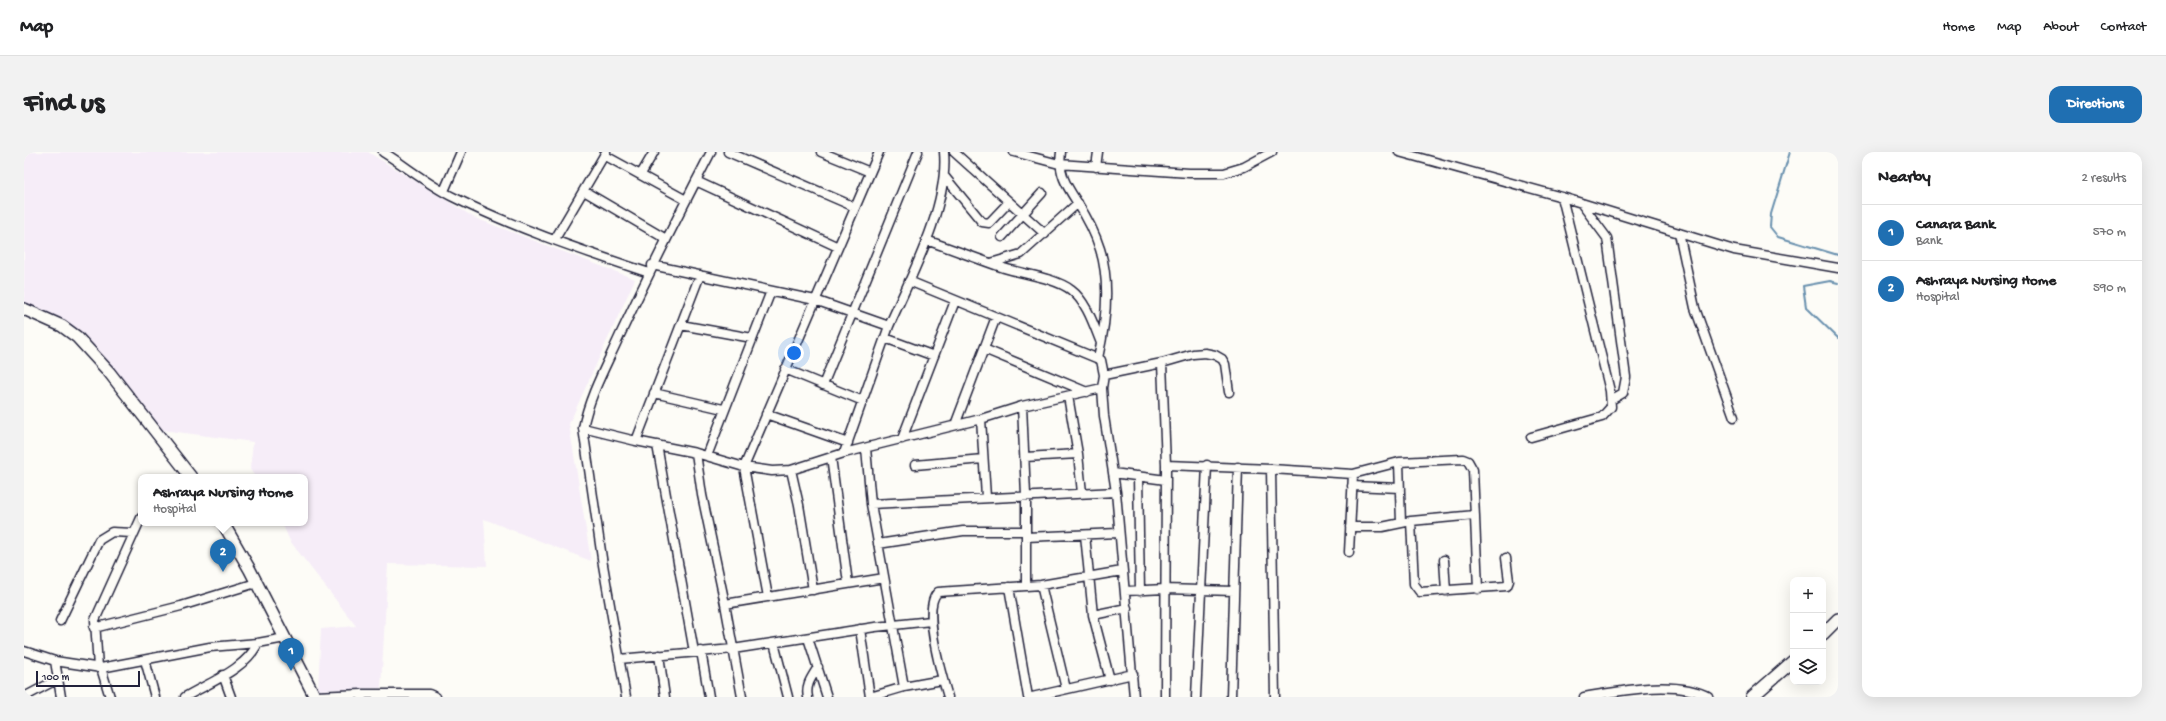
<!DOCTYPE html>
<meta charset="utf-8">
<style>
body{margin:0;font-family:"Gochi Hand",sans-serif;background:#f2f2f2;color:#202124}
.controls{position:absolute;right:12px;bottom:12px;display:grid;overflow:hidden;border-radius:8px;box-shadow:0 4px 16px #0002}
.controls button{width:36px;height:36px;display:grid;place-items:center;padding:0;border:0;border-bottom:1px solid #e0e0e0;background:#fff;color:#202124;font:20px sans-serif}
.scale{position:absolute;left:12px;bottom:10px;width:104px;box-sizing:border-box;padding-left:4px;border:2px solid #22223b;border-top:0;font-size:11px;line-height:14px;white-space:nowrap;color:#22223b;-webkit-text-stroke:3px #fdfcf7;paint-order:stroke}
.you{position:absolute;left:770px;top:201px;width:14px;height:14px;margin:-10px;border:3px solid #fff;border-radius:50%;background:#1a73e8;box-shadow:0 0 0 6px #1a73e833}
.badge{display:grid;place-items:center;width:26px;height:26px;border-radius:50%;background:#1f6fb2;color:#fff;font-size:13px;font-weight:700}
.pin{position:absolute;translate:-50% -33px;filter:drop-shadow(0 1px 2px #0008)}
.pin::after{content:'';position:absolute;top:21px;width:14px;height:12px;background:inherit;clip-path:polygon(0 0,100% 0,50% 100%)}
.popup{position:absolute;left:114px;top:322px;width:170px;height:52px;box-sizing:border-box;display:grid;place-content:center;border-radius:8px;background:#fff;filter:drop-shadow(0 1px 3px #0005);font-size:13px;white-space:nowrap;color:#757577}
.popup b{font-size:15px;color:#202124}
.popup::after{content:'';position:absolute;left:50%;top:100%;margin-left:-8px;border:8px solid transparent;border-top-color:#fff}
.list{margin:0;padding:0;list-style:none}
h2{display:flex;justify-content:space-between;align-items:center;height:52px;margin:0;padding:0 16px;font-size:17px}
h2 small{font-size:13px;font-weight:400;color:#757577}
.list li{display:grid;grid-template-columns:26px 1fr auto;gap:12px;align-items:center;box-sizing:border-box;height:56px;padding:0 16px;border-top:1px solid #e0e0e0}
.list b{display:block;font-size:15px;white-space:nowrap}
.list p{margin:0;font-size:13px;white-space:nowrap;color:#757577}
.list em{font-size:13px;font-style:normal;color:#757577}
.icon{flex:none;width:22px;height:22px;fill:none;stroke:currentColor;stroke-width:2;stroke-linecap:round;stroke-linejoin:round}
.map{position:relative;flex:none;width:1814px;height:545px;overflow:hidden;border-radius:12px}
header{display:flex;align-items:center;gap:24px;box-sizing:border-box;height:56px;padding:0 20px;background:#fff;border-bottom:1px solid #e0e0e0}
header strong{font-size:19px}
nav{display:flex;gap:22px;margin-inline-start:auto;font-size:14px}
.intro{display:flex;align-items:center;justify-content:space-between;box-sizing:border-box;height:96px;padding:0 24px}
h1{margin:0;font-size:28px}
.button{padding:10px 18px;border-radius:12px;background:#1f6fb2;color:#fff;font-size:14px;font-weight:700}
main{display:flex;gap:24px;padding:0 24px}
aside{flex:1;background:#fff;border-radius:12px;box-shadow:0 4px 16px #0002}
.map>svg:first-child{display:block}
.built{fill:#f6edf8}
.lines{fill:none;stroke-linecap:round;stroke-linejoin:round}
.stream{stroke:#6990ae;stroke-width:2}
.minor-casing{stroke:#22223b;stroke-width:11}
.major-casing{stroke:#22223b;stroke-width:14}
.minor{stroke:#fdfcf7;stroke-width:8}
.major{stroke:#fdfcf7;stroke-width:11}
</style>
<header>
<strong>Map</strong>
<nav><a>Home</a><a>Map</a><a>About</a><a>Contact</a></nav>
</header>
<div class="intro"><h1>Find us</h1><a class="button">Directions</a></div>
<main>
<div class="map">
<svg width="1814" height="545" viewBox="0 0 1814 545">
<rect width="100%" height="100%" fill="#fdfcf7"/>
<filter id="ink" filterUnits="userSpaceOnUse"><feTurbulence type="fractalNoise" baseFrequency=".025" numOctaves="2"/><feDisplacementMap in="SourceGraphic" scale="8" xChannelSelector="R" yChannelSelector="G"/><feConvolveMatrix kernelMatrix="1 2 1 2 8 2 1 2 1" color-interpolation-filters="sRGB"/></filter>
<g filter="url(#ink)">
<path class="built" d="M 0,0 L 344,0 L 451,66 L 611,127 L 545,272 L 567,409 L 460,367 L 463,414 L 364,412 L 357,536 L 294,538 L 297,477 L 332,474 L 266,389 L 258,371 L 281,371 L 281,325 L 231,325 L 226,317 L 229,290 L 138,278 L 59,181 L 0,150 Z"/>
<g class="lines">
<path class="stream" d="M 1766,0 L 1747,62 L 1746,75 L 1754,85 L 1814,103
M 1814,131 L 1806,129 L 1779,134 L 1782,155 L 1814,186"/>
<g class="minor-casing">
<path id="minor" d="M 359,0 C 383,15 406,34 431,46 C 493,77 560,99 625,121
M 704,0 L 831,55
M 797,0 L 846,20
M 930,0 L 1021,82
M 990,0 L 1035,12 L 1165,21 L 1200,21 L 1220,15 L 1248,0
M 1037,0 C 1034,21 1042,33 1053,50 C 1062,64 1071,81 1076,97 C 1087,132 1082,171 1074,206
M 1375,0 L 1538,45 L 1710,98 L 1814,116
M 580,3 L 662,48
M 1072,15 L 1074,0
M 617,22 L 630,0
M 921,25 L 958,70 L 965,71 L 985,50
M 672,29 L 814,95
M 420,39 L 437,0
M 560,39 L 642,87
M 1557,51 L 1583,86 L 1602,225 L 1599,241 L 1587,248
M 1655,81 L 1671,156 L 1710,265
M 978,85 L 1018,41
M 531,87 L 582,0
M 902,88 C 928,97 954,107 980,116 C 999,122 1032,126 1047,138 C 1063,150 1070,174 1077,191
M 967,111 L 997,102 L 1054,51
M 628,113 L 791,148 L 865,174 L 820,301
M 885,129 L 1077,208 L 1080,223 L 1078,236 L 1080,264 L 1092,340 L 1110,545
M 657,173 L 728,186
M 865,174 C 887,124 925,54 920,0
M 861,186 L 910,204
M 960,197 L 1063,240
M 1138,211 L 1142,313 L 1141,545
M 761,217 L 839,249
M 1080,223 L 1138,211 L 1169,202 L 1181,201 L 1191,203 L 1198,207 L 1201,212 L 1205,240
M 799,233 L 894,0
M 630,241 L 699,257
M 1044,244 L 1054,302 L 1058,341
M 998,254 L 1002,343 L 1002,434
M 742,262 L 824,291
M 957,267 L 962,345
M 931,273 L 972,165
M 559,276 L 612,289 L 672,301 L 720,315 L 748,319 L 767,318 L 820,301 L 957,267 L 998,254 L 1078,236
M 1507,285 L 1578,265 L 1587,255 L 1586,239 L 1538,45
M 878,287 L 931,149
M 612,289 L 676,123
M 633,293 L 670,500
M 842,296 L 847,352 L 880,535
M 672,301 L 678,343 L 701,452 L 718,545
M 683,304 L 747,139
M 807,305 L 824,431
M 1001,305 L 1054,302
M 1375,310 L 1377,371
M 891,313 L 959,307
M 1142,313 L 1247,317 L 1251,545
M 1247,317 L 1329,322 L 1375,310 L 1439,307 L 1444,309 L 1449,318 L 1454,437
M 767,318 L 775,353 L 789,438
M 1089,321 L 1142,328
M 1114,324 L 1116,439
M 1328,334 L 1376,336
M 847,352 L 1092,340
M 1387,369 L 1390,432 L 1396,440 L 1483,434 L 1485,429 L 1482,406
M 1326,375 L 1358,375 L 1387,369 L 1451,363
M 1061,383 L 1069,463 L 1086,528
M 1002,385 L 1094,381
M 854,392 L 939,379 L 1002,379
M 1325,400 L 1329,322
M 1420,408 L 1422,439
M 1017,433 L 1042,537
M 985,435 L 1004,545
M 1101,439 L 1141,437 L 1210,439
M 744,445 L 720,315 L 855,0
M 701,452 L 860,426
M 1069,463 L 1103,456
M 36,469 L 75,388 L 88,380 L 109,381
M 70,476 L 157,454 L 232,431
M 836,477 L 846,545
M 784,486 L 803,545
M 750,491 L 764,545
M 0,499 L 31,509 L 77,516 L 186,495 L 234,491 L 261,486
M 677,499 L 685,545
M 635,503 L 641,545
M 595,507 L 709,497 L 851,475 L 907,469
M 121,508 L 131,545
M 31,509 L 37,545
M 74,516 L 71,468 L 117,366
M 77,516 L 86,545
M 199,523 L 207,545
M 338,542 L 405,542 L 412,545
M 291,544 L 338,542 L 338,545
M 0,545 L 34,527
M 161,545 C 186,530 221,518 234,491
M 602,545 L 579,413 L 559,276 C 565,244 583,212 596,183 C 625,121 656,60 687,0
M 784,545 C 781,533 788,525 794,515
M 846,545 L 880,535 L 918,528
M 924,545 C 918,525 897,455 914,440 L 1017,433 L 1098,419
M 1008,545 L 1109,522
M 1172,545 L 1183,313
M 1207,545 L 1214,315
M 1560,545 C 1596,539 1652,527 1685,545"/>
</g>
<g class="major-casing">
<path id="major" d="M 0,157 L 38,174 L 53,185 L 85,220 L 167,325
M 199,371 L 226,418 L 291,545
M 1799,482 L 1814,467
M 1728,545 L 1769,509"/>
</g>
<use href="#minor" class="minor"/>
<use href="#major" class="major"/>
</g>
</g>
</svg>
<div class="controls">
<button>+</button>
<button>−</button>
<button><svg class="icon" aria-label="layers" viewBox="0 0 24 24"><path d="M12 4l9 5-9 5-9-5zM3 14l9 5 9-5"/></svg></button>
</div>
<div class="scale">100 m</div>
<div class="you"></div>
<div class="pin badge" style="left:267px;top:519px">1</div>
<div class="pin badge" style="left:199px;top:420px">2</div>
<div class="popup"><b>Ashraya Nursing Home</b>Hospital</div>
</div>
<aside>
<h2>Nearby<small>2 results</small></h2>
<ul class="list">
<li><span class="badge">1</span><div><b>Canara Bank</b><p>Bank</p></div><em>570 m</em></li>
<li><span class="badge">2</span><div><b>Ashraya Nursing Home</b><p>Hospital</p></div><em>590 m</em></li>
</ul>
</aside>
</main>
